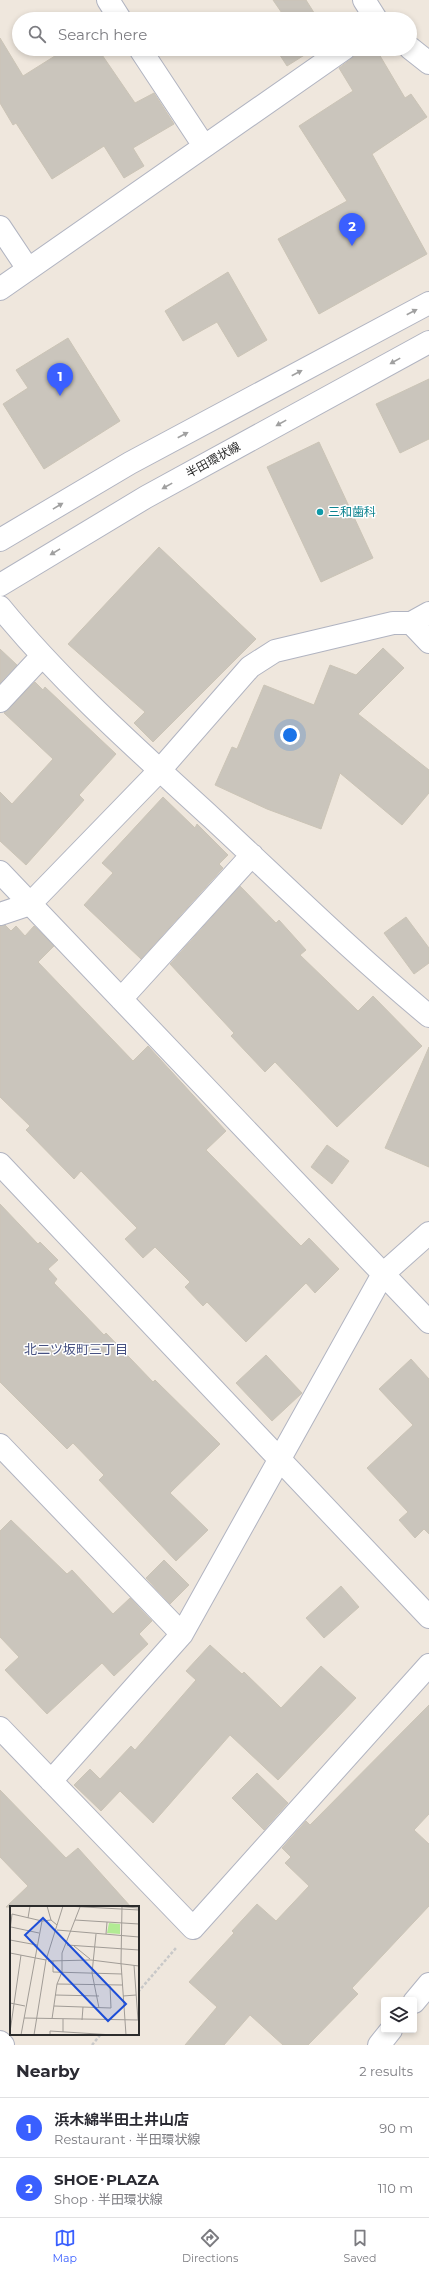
<!DOCTYPE html>
<meta charset="utf-8">
<style>
body{margin:0;font-family:Montserrat,"Noto Sans JP",sans-serif;background:#f2f2f3;color:#2b2b33}
.controls{position:absolute;right:12px;bottom:12px;display:grid;overflow:hidden;border-radius:4px;box-shadow:0 2px 6px #0003}
.controls button{width:36px;height:36px;display:grid;place-items:center;padding:0;border:0;border-bottom:1px solid #e1e1e2;background:#fff;color:#2b2b33;font:20px sans-serif}
.you{position:absolute;left:290px;top:735px;width:14px;height:14px;margin:-10px;border:3px solid #fff;border-radius:50%;background:#1a73e8;box-shadow:0 0 0 6px #1a73e833}
.badge{display:grid;place-items:center;width:26px;height:26px;border-radius:50%;background:#3a5fff;color:#fff;font-size:13px;font-weight:700}
.pin{position:absolute;translate:-50% -33px;filter:drop-shadow(0 1px 2px #0008)}
.pin::after{content:'';position:absolute;top:21px;width:14px;height:12px;background:inherit;clip-path:polygon(0 0,100% 0,50% 100%)}
.list{margin:0;padding:0;list-style:none}
h2{display:flex;justify-content:space-between;align-items:center;height:52px;margin:0;padding:0 16px;font-size:17px}
h2 small{font-size:13px;font-weight:400;color:#7c7c81}
.list li{display:grid;grid-template-columns:26px 1fr auto;gap:12px;align-items:center;box-sizing:border-box;height:60px;padding:0 16px;border-top:1px solid #e1e1e2}
.list b{display:block;font-size:15px;white-space:nowrap}
.list p{margin:0;font-size:13px;white-space:nowrap;color:#7c7c81}
.list em{font-size:13px;font-style:normal;color:#7c7c81}
.icon{flex:none;width:22px;height:22px;fill:none;stroke:currentColor;stroke-width:2;stroke-linecap:round;stroke-linejoin:round}
.map{position:relative;flex:none;width:429px;height:2045px;overflow:hidden}
.search{position:absolute;background:#fff;box-shadow:0 2px 6px #0003;left:12px;right:12px;top:12px;height:44px;display:flex;align-items:center;gap:10px;box-sizing:border-box;padding:0 14px;border-radius:22px;color:#7c7c81;font-size:15px}
.sheet{height:172px;background:#fff}
nav{display:flex;justify-content:space-around;align-items:center;box-sizing:border-box;height:56px;border-top:1px solid #e1e1e2;background:#fff;font-size:11px;color:#7c7c81}
nav a{display:grid;justify-items:center;gap:2px}
nav .on{color:#3a5fff}
.map>svg:first-child{display:block}
.building{fill:#cac5bc;stroke:#cbc4b6}
.lines{fill:none;stroke-linecap:round;stroke-linejoin:round}
.minor-casing{stroke:#b1b4c1;stroke-width:24}
.secondary-casing{stroke:#b1b4c1;stroke-width:24}
.path{stroke:#c8c8c8;stroke-width:2.5;stroke-dasharray:3 2;stroke-linecap:butt}
.minor{stroke:#fff;stroke-width:22}
.secondary{stroke:#fff;stroke-width:22}
.oneway{fill:#a0a0a0}
.culture-dot{fill:#0f9aa8;stroke:#fff;stroke-width:1.5}
.labels{text-anchor:middle;stroke-width:3;stroke-linejoin:round;paint-order:stroke}
.street-label{font-size:12px;fill:#2c2c2c;stroke:#fff}
.culture-label{font-size:12px;fill:#0d838f;stroke:#fff;text-anchor:start}
.neighbourhood-label{font-size:13px;fill:#475282;stroke:#fff}
.inset-road{fill:none;stroke:#a19c96;stroke-width:1}
.view{fill:#1d4ed8;fill-opacity:0.15;stroke:#1d4ed8;stroke-width:2}
.inset-edge{fill:none;stroke:#2c2c2c;stroke-width:2}
</style>
<div class="map">
<svg width="429" height="2045" viewBox="0 0 429 2045">
<rect width="100%" height="100%" fill="#efe7dd"/>
<path class="building" d="M 273,0 L 306,0 L 318,19 L 286,19 Z
M 0,38 L 23,76 L 66,49 L 98,49 L 135,103 L 154,93 L 174,124 L 133,148 L 144,166 L 124,178 L 104,146 L 52,179 L 16,123 L 13,125 L 0,103 Z
M 276,49 L 314,49 L 287,66 Z
M 356,49 L 376,49 L 405,98 L 411,94 L 427,117 L 372,154 L 427,254 L 319,314 L 278,239 L 347,201 L 299,126 L 353,91 L 339,68 L 351,59 Z
M 228,272 L 267,340 L 238,357 L 217,322 L 183,341 L 165,311 Z
M 68,338 L 120,421 L 44,469 L 3,404 L 28,388 L 16,370 Z
M 429,379 L 429,439 L 400,453 L 376,404 Z
M 319,442 L 373,558 L 321,582 L 267,467 Z
M 159,547 L 256,639 L 153,742 L 134,723 L 145,712 L 68,644 Z
M 383,648 L 404,668 L 358,714 L 429,770 L 429,793 L 402,825 L 340,773 L 321,829 L 267,809 L 215,785 L 232,747 L 237,749 L 264,685 L 314,705 L 330,665 L 356,675 Z
M 0,649 L 17,665 L 0,683 Z
M 35,682 L 43,690 L 45,687 L 116,754 L 79,795 L 84,800 L 26,865 L 0,841 L 0,792 L 12,804 L 53,759 L 4,713 Z
M 163,797 L 195,828 L 197,824 L 228,855 L 219,864 L 223,868 L 141,959 L 84,905 L 113,873 L 102,863 Z
M 240,886 L 276,923 L 279,920 L 306,950 L 300,955 L 358,1011 L 373,996 L 422,1046 L 337,1127 L 275,1062 L 265,1072 L 231,1036 L 234,1033 L 170,964 Z
M 406,917 L 429,948 L 429,963 L 414,974 L 384,933 Z
M 5,925 L 11,931 L 16,926 L 25,936 L 34,926 L 54,946 L 38,962 L 133,1061 L 148,1046 L 226,1131 L 206,1150 L 301,1246 L 309,1238 L 339,1269 L 315,1293 L 306,1283 L 246,1342 L 207,1302 L 203,1306 L 185,1287 L 190,1282 L 155,1247 L 143,1258 L 125,1239 L 137,1228 L 81,1171 L 74,1179 L 26,1130 L 30,1126 L 0,1097 L 0,926 Z
M 429,1047 L 429,1167 L 385,1148 Z
M 327,1145 L 349,1161 L 332,1184 L 311,1167 Z
M 0,1204 L 38,1244 L 40,1242 L 58,1260 L 48,1269 L 57,1279 L 54,1283 L 104,1335 L 106,1333 L 153,1382 L 155,1380 L 220,1444 L 170,1493 L 208,1530 L 176,1561 L 99,1480 L 104,1475 L 73,1443 L 67,1449 L 0,1382 Z
M 266,1355 L 302,1393 L 272,1421 L 236,1383 Z
M 411,1359 L 429,1379 L 429,1534 L 424,1529 L 415,1538 L 399,1520 L 408,1512 L 367,1468 L 413,1425 L 379,1389 Z
M 11,1520 L 67,1574 L 72,1570 L 113,1614 L 130,1598 L 152,1621 L 139,1634 L 148,1644 L 114,1676 L 102,1663 L 47,1714 L 5,1670 L 19,1657 L 0,1637 L 0,1531 Z
M 164,1560 L 189,1585 L 170,1604 L 146,1578 Z
M 341,1586 L 359,1607 L 324,1638 L 306,1618 Z
M 210,1645 L 242,1674 L 244,1672 L 281,1708 L 321,1666 L 356,1698 L 278,1780 L 230,1735 L 153,1823 L 120,1791 L 101,1811 L 74,1785 L 90,1769 L 100,1779 L 131,1746 L 135,1750 L 196,1680 L 186,1671 Z
M 429,1705 L 429,1814 L 414,1830 L 429,1844 L 429,1906 L 352,1988 L 358,1994 L 308,2045 L 283,2045 L 250,2015 L 224,2045 L 185,2045 L 217,2007 L 189,1982 L 234,1933 L 232,1931 L 257,1904 L 276,1921 L 309,1886 L 285,1863 L 291,1857 L 282,1848 L 306,1821 L 310,1825 Z
M 257,1773 L 288,1803 L 264,1830 L 232,1798 Z
M 0,1790 L 66,1858 L 78,1848 L 131,1907 L 6,1907 L 28,1886 L 0,1857 Z"/>
<g class="lines">
<g class="minor-casing">
<path id="minor" d="M 108,0 L 120,19
M 364,0 L 376,19
M 410,48 L 429,63
M 140,49 L 204,146
M 0,227 L 28,269
M 0,289 L 344,49
M 0,607 C 63,684 139,751 212,818 C 284,885 354,954 429,1016
M 411,623 L 429,642
M 0,701 L 42,656
M 0,872 L 429,1322
M 0,914 L 30,904 L 160,770 L 250,667 L 275,651 L 393,623 L 411,623 L 429,613
M 121,999 L 252,855
M 0,1164 L 429,1617
M 0,1445 L 182,1634
M 0,1728 L 193,1928 L 429,1665
M 51,1781 L 182,1634 L 383,1274 L 429,1233
M 414,2002 L 429,1984
M 0,2042 L 3,2045
M 379,2045 L 391,2030"/>
</g>
<g class="secondary-casing">
<path id="secondary" d="M 0,540 L 130,463 L 429,303
M 0,585 L 146,497 L 429,342"/>
</g>
<path class="path" d="M 138,1992 L 176,1948
M 92,2045 L 101,2034"/>
<use href="#minor" class="minor"/>
<use href="#secondary" class="secondary"/>
</g>
<defs><path id="oneway-solid" d="M-6-.8H1V-3.2L6.5 0L1 3.2V.8H-6Z"/></defs>
<g class="oneway">
<use href="#oneway-solid" transform="translate(412 312) rotate(-28)"/>
<use href="#oneway-solid" transform="translate(395 361) rotate(151)"/>
<use href="#oneway-solid" transform="translate(297 373) rotate(-28)"/>
<use href="#oneway-solid" transform="translate(281 423) rotate(151)"/>
<use href="#oneway-solid" transform="translate(183 435) rotate(-28)"/>
<use href="#oneway-solid" transform="translate(167 486) rotate(151)"/>
<use href="#oneway-solid" transform="translate(58 506) rotate(-31)"/>
<use href="#oneway-solid" transform="translate(55 552) rotate(149)"/>
</g>
<circle class="culture-dot" cx="320" cy="512" r="4"/>
<g class="labels">
<g class="street-label">
<text transform="translate(213 460) rotate(-29)" y="4">半田環状線</text>
</g>
<g class="culture-label">
<text x="328" y="516">三和歯科</text>
</g>
<g class="neighbourhood-label">
<text x="76" y="1354">北二ツ坂町三丁目</text>
</g>
</g>
<g transform="translate(10 1906)">
<rect width="129" height="129" fill="#efe7dd"/>
<path d="M 99,17 L 110,18 L 110,28 L 97,27 Z" fill="#b2eb94"/>
<path class="inset-road" d="M 37,0 L 41,14 L 47,19M 56,0 L 129,4M 104,0 L 129,2M 112,0 L 111,57 L 116,129M 18,12 L 20,0M 65,14 L 129,18M 1,21 L 29,27M 47,24 L 129,31M 0,25 L 2,8 L 32,15 L 41,14M 86,28 L 82,67 L 89,102M 96,28 L 97,16M 0,34 L 27,39M 57,39 L 129,44M 64,40 L 80,53M 0,47 L 36,54M 38,55 L 81,54 L 129,60M 43,55 L 43,66 L 112,68M 124,59 L 128,114M 47,78 L 112,79M 45,89 L 89,90M 113,90 L 126,89M 0,97 L 15,100M 44,100 L 101,102 L 100,80M 14,112 L 129,114M 42,113 L 47,78 L 52,66 L 52,47 L 70,1M 72,114 L 73,101M 0,126 L 11,49M 53,126 L 53,113M 11,129 L 32,15M 24,129 L 36,54 L 53,0M 40,129 L 40,125 L 103,129"/>
<path class="view" d="M 33,12 L 116,98 L 98,115 L 15,29 Z"/>
<rect width="129" height="129" class="inset-edge"/>
</g>
</svg>
<div class="controls">
<button><svg class="icon" aria-label="layers" viewBox="0 0 24 24"><path d="M12 4l9 5-9 5-9-5zM3 14l9 5 9-5"/></svg></button>
</div>
<div class="you"></div>
<div class="pin badge" style="left:60px;top:396px">1</div>
<div class="pin badge" style="left:352px;top:246px">2</div>
<div class="search"><svg class="icon" aria-label="search" viewBox="0 0 24 24"><circle cx="10" cy="10" r="6"/><path d="M15 15l6 6"/></svg>Search here</div>
</div>
<section class="sheet">
<h2>Nearby<small>2 results</small></h2>
<ul class="list">
<li><span class="badge">1</span><div><b>浜木綿半田土井山店</b><p>Restaurant · 半田環状線</p></div><em>90 m</em></li>
<li><span class="badge">2</span><div><b>SHOE･PLAZA</b><p>Shop · 半田環状線</p></div><em>110 m</em></li>
</ul>
</section>
<nav>
<a class="on"><svg class="icon" aria-label="map" viewBox="0 0 24 24"><path d="M3 6l6-2 6 2 6-2v14l-6 2-6-2-6 2zM9 4v14M15 6v14"/></svg>Map</a>
<a><svg class="icon" aria-label="directions" viewBox="0 0 24 24"><path d="M12 3l9 9-9 9-9-9zM9 14v-3h6M13 9l2 2-2 2"/></svg>Directions</a>
<a><svg class="icon" aria-label="saved" viewBox="0 0 24 24"><path d="M7 4h10v16l-5-4-5 4z"/></svg>Saved</a>
</nav>
